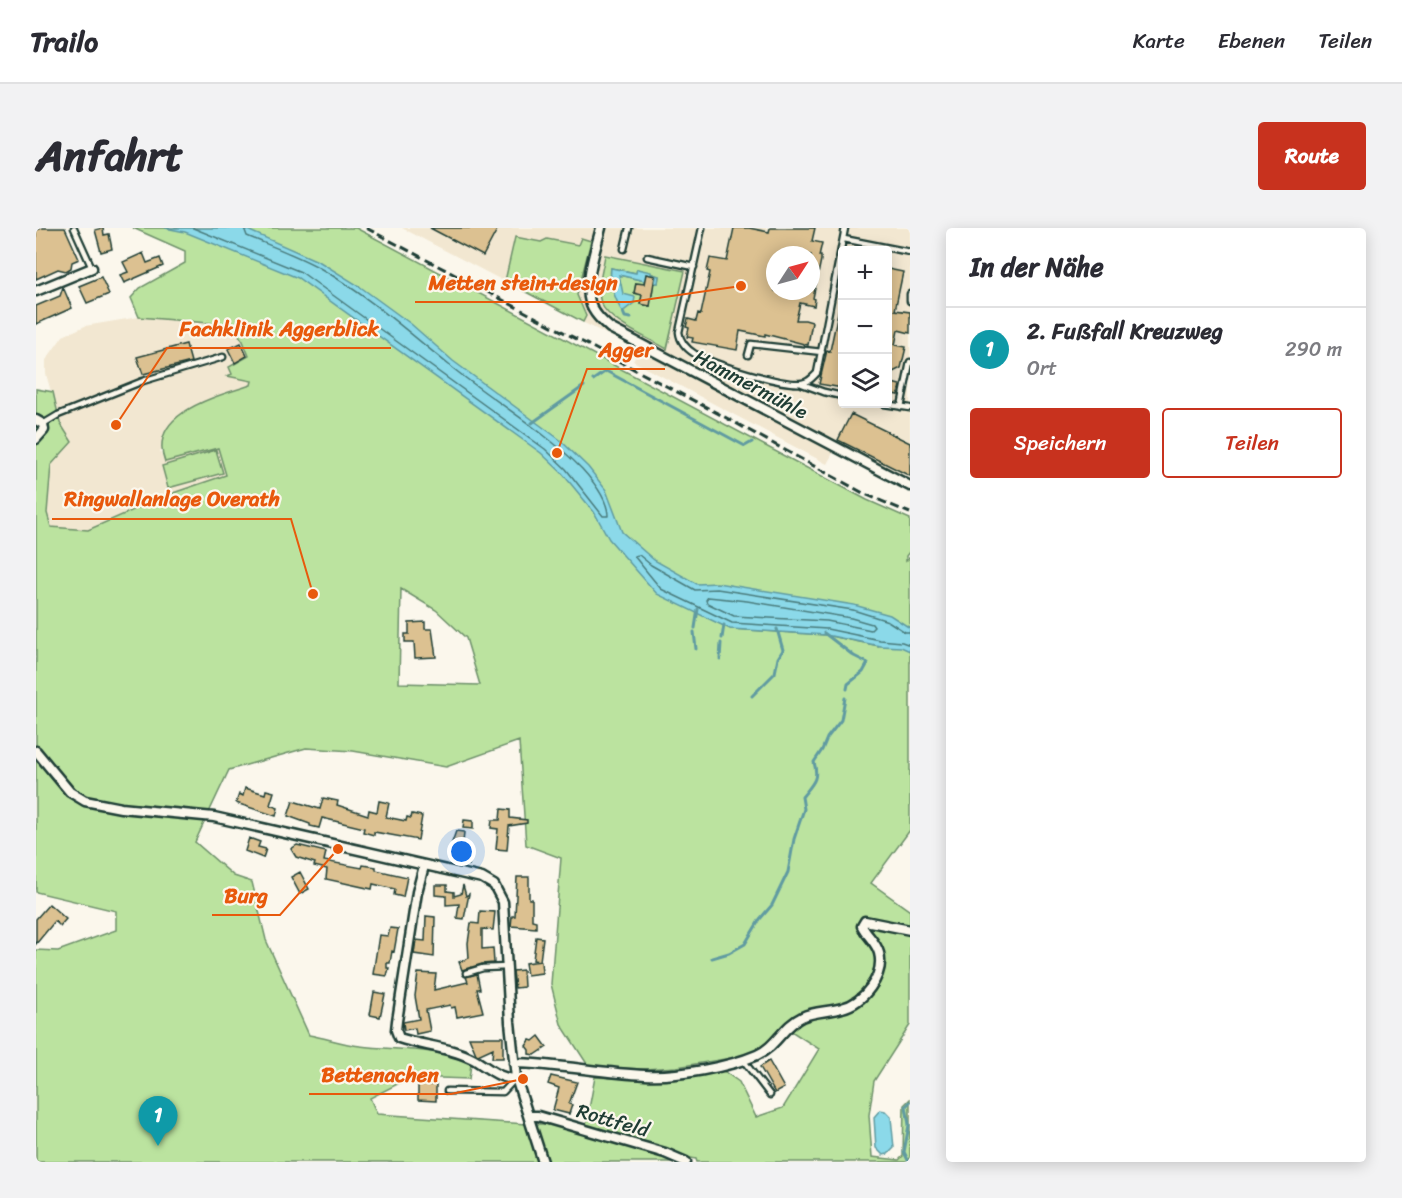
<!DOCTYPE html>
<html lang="de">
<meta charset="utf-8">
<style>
body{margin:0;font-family:Sriracha,sans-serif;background:#f2f2f3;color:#2b2b33}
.controls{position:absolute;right:18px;top:18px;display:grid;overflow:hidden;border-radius:6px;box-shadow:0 3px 15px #0003}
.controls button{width:54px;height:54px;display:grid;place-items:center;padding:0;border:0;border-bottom:2px solid #e1e1e2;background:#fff;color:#2b2b33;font:30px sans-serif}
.compass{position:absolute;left:730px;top:18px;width:54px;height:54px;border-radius:50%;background:#fff;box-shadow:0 3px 15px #0003;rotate:54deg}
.you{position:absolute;left:426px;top:624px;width:21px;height:21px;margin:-15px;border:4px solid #fff;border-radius:50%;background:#1a73e8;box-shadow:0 0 0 9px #1a73e833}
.badge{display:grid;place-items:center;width:39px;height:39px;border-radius:50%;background:#c8321e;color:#fff;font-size:20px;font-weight:700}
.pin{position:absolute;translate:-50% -50px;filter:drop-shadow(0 2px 3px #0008)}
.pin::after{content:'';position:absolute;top:32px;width:21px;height:18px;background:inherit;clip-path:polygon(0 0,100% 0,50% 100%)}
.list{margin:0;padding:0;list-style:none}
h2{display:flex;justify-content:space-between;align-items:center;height:78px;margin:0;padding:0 24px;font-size:26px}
h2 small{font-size:20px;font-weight:400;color:#7c7c81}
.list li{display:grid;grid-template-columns:39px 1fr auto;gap:18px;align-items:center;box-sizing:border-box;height:84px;padding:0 24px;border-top:2px solid #e1e1e2}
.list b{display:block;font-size:22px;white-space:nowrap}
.list p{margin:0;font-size:20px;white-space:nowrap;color:#7c7c81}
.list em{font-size:20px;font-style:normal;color:#7c7c81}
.actions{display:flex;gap:12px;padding:18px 24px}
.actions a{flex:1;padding:14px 0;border:2px solid #c8321e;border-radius:6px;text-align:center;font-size:21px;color:#c8321e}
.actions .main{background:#c8321e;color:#fff}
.icon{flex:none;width:33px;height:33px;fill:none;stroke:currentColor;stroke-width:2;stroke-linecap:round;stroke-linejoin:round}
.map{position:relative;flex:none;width:874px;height:934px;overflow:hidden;border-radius:6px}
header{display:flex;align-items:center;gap:36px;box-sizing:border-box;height:84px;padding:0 30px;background:#fff;border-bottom:2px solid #e1e1e2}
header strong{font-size:28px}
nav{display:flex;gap:33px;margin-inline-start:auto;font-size:21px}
.intro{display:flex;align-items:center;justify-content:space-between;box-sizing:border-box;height:144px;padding:0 36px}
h1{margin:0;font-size:42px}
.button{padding:15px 27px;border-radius:6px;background:#c8321e;color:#fff;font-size:21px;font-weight:700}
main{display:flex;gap:36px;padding:0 36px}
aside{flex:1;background:#fff;border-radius:6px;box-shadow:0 3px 15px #0003}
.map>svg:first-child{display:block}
.built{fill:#f2e7d1;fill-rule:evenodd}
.green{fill:#bbe39f;stroke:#6d906a;stroke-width:1.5;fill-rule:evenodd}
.water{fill:#8bd9e9;stroke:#609ba1;stroke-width:1.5}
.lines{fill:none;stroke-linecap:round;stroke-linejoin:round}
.shore{stroke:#4a7b7c;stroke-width:1.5}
.stream{stroke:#609ba1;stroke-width:3}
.building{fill:#dcc191;stroke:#1f3d34;stroke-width:1.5;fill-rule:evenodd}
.service-casing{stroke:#1f3d34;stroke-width:9}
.minor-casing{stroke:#1f3d34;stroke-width:13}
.service{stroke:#fbf7ec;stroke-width:4.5}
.minor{stroke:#fbf7ec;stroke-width:8}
.rail{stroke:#1f3d34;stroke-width:3;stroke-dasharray:9 4.5;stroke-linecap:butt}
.labels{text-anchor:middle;stroke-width:4.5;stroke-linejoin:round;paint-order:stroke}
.street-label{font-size:20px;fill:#1f3d34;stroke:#fbf7ec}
.leader{fill:none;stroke:#e8590c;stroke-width:2}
.callout-dot{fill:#e8590c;stroke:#fbf7ec;stroke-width:2}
.callout-label{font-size:21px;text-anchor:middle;font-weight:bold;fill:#e8590c;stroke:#fbf7ec;stroke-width:4.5;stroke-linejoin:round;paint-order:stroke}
</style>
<header>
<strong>Trailo</strong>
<nav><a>Karte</a><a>Ebenen</a><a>Teilen</a></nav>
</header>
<div class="intro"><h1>Anfahrt</h1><a class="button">Route</a></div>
<main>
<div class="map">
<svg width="874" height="934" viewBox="0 0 874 934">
<rect width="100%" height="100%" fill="#fbf7ec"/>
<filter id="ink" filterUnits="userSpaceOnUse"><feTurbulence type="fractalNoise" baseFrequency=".0167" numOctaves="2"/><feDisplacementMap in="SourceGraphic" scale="12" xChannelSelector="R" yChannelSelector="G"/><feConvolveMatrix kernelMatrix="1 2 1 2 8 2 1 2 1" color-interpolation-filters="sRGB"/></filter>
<g filter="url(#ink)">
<path class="built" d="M 366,0 L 874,0 L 874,250 L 802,216 L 791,236 L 597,133 L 603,122 L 546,94 ZM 806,22 L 852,22 L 852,176 L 806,176 ZM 739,27 L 775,27 L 775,63 L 739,63 Z
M 103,89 L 196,97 L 207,113 L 213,128 L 198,136 L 196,146 L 192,147 L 213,152 L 216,153 L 215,157 L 176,170 L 124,223 L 129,234 L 182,220 L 190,247 L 134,266 L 52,302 L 15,299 L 11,285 L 15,237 L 36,214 L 24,195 L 10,146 L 10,132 L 27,108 L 49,98 Z"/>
<path class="green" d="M 97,0 L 320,0 L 831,272 L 874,291 L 874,323 L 870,328 L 870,333 L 874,329 L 874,602 L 835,655 L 874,683 L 874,797 L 838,853 L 833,887 L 836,929 L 863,932 L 867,928 L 868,877 L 874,871 L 874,934 L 661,934 L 660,931 L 649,929 L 630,920 L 550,897 L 559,849 L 614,852 L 639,850 L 686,842 L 703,854 L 720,889 L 747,880 L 783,821 L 749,799 L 729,818 L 718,825 L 707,828 L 641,839 L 608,841 L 553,839 L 525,796 L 515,756 L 525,630 L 490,617 L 483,513 L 410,539 L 317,523 L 270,520 L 193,542 L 159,614 L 198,648 L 216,654 L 230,712 L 273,807 C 290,810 307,816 324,818 C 362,823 399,818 435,836 L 433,851 L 375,849 L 334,870 L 341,886 L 490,896 L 510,896 L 549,905 L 641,934 L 0,934 L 0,722 L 22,723 L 80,702 L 80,683 L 0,664 L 0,161 L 17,164 L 24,195 L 36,214 L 15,237 L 11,285 L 15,299 L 52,302 L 134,266 L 190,247 L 182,220 L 129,234 C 110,185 182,168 215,157 L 216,153 L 191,148 L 196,146 L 193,139 L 213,128 L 207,113 L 196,97 L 103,89 L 95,70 L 104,60 L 149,35 L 149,23 ZM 365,361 L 400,382 L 430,410 L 444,457 L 363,455 ZM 666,387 L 812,400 L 843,418 L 790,407 L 695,401 Z
M 479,9 L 505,14 L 511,11 L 542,17 L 545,10 L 555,13 L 541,67 L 550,88 L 547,94 L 469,53 Z
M 569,27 L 649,43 L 631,121 C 613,110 573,95 565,75 C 560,61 567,41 569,27 ZM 575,40 L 600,45 L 601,41 L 623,48 L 622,55 L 617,55 L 616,69 L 614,69 L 614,79 L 604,76 L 607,67 L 598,65 L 600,55 L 610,56 L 609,53 L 583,47 L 586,66 L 596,76 L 591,79 L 588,83 C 579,75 581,69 578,60 C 576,52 573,49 575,40 Z
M 180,222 L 187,245 L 132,260 L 126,238 Z"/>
<path class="water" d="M 129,0 L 207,0 L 284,34 L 323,58 L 375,96 L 417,133 L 523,211 L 552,239 L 570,262 L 586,304 L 618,332 L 661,356 L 681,355 L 818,377 L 854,387 L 874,400 L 874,423 L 865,419 L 844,418 L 790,407 L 694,401 L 621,366 L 573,311 L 558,284 L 526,245 L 505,225 L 262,50 L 149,4 Z
M 575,40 L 600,45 L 601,41 L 615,44 L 615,46 L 623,48 L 622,55 L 619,55 L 620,49 L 611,47 L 609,53 L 583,47 L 587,66 L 599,69 L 598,75 L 586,84 C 579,70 573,56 575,40 Z
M 844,882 L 849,883 L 855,889 L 858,920 L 852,926 L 847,927 L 840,920 L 838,889 Z"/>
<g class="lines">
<path class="shore" d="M 157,0 L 265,44 L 509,221 L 530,241 L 567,288 L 572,288 C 572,272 557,253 546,241 C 507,201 457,173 413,137 C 371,103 330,66 282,39 C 260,27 235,18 211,8 L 208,0
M 672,369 L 711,373 L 815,390 L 836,396 L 838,399 L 835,402 L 791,393 L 698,388 L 671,375 L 670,372 Z
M 874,404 L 869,404 L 852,393 L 817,382 L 681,361 L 659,362 L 615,337 L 603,327 L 598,328 L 625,361 L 696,395 L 791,401 L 844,412 L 866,414 L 874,417"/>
<path class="stream" d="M 587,84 L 589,89 L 595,90
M 557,152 L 570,143 L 709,218 L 716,214
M 496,195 L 548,158
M 659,400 L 662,381
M 658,404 L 660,421
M 788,405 L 818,428 L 832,435 L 827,444 L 812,456 L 811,461
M 686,410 L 688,397
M 684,431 L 685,415
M 716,468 L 739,445 L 742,430 L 747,422 L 741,401
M 676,730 L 693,725 L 709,716 L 724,691 L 736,677 L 752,644 L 758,611 L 768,581 L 766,569 C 777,555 783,552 778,534 L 786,522 L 791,510 L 805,492 L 809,470
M 873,934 L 868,924 L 873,897 L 870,878 L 874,874"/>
</g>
<path class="building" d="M 6,0 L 29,0 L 43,31 L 36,34 L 35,40 L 30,43 L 22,41 L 0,51 L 0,2 Z
M 67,0 L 68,7 L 73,6 L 76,21 L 65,24 L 59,2 Z
M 394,0 L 462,0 L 447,28 Z
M 698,0 L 713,0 L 733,4 L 734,0 L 779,0 L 776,13 L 786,15 L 783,28 L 785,28 L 785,32 L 777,70 L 779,71 L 778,78 L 764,75 L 760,92 L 769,92 L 776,94 L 772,117 L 729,106 L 729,108 L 704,103 L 701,122 L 656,114 L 657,110 L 651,109 L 653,100 L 650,99 L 652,91 L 660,93 L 662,85 L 665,86 L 674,44 L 671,43 L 674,30 L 691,33 ZM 739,27 L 775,27 L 775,63 L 739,63 Z
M 107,25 L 111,35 L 124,30 L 127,38 L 88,55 L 84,47 L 92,44 L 87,34 Z
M 852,41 L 867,44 L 859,82 L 874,84 L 874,105 L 862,102 L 859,117 L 870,119 L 865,140 L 857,144 L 852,143 Z
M 610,46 L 619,48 L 614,78 L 604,76 L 606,67 L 598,65 L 600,55 L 608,56 Z
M 65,49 L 73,66 L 51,75 L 43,58 Z
M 27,59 L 36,80 L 0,96 L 0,78 L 24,68 Z
M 803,80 L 807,80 L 807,160 L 783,156 L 791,122 L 794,123 Z
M 205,115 L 211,128 L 199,135 L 192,121 Z
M 150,116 L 155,134 L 107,146 L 101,129 Z
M 852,154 L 864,157 L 862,167 L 852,165 Z
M 815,186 L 874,215 L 874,248 L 802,212 Z
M 389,394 L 389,401 L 396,401 L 400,429 L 379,430 L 378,414 L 369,414 L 369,406 L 373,406 L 373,395 Z
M 209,560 L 229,566 L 230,562 L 238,564 L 234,577 L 242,580 L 240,588 L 200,575 L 203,566 L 207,568 Z
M 287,570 L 302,573 L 301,577 L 332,587 L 333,582 L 341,584 L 343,573 L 353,575 L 350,589 L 370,593 L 371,589 L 375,590 L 376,586 L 386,588 L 382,612 L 338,604 L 338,607 L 327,604 L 328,600 L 286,590 L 283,600 L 274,598 L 274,596 L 252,588 L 257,573 L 284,581 Z
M 465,581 L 474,582 L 474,590 L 491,592 L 491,595 L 473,598 L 471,622 L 460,621 L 462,601 L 455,600 L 456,592 L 464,592 Z
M 428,592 L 437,593 L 437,601 L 427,600 Z
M 420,603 L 428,604 L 427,616 L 432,617 L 431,623 L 436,624 L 433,637 L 414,632 L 416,623 L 413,623 Z
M 213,610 L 224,614 L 222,619 L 230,621 L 227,630 L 209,623 Z
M 261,617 L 290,624 L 288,633 L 326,640 L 327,637 L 340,639 L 340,642 L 371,649 L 367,669 L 358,667 L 359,661 L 337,656 L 336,661 L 290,651 L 291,641 L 278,638 L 279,635 L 260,629 L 255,621 Z
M 264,644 L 273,661 L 264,666 L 255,649 Z
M 481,649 L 493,649 L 493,671 L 496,671 L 496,692 L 500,693 L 500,700 L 475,698 L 476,688 L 479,688 Z
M 399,657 L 411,657 L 411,663 L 418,664 L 418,668 L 425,666 L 427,657 L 430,668 L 433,666 L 428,691 L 421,690 L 423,676 L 410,677 L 410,668 L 399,667 Z
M 13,676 L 30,691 L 24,698 L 19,693 L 0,716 L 0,691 Z
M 444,683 L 459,684 L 457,702 L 446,701 L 446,721 L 457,720 L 458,735 L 446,736 L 426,742 L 423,734 L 433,730 L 432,715 L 435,695 L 443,696 Z
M 390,688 L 399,689 L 398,729 L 378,726 L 380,712 L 389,713 Z
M 354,700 L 362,701 L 358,724 L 356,723 L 354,735 L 351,735 L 351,740 L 353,740 L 351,748 L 337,746 L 343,707 L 352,708 Z
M 500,709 L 507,710 L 504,733 L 497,732 Z
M 505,733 L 506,745 L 491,747 L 489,735 Z
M 487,742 L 488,759 L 479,760 L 477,743 Z
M 382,745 L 400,746 L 398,762 L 432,754 L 430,749 L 441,746 L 444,761 L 441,761 L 447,784 L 421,789 L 419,779 L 415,780 L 414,777 L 390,782 L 394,803 L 380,806 L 379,800 L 368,802 L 367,794 L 383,791 L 379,768 Z
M 338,764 L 349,766 L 344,789 L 334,787 Z
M 503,808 L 511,819 L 499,827 L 493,826 L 493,822 L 490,818 L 494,812 L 497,813 Z
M 433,809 L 467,809 L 467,830 L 456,830 L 457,820 L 442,827 L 440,826 Z
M 733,833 L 748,860 L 739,865 L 724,839 Z
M 515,848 L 541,854 L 533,876 L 536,877 L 533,886 L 517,882 L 523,860 L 512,856 Z
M 382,856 L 400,857 L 400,873 L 382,872 Z"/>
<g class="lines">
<g class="service-casing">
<path id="service" d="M 38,0 L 56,40
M 666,0 L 643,104 C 644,114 651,121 659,126 C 676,136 748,158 766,155 C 773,154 776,150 781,145 L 809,0
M 808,11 L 874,24
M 588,21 L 593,0
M 611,29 L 658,39
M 874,66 L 874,73
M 712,127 L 715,116 L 786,124
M 766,156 L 788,164 L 806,168
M 848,176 L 874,180
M 865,179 L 874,134
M 7,196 L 22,187 L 107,153 L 187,129
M 430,745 L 447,740 L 471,739
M 707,832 L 734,867
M 411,863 L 467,864 L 480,850"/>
</g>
<g class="minor-casing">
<path id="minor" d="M 565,0 C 560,19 548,56 554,74 C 557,85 566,93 574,100 L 874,258
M 0,63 L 56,40
M 0,192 L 7,196 L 8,202 L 0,211
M 0,523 L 34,564 L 49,573 L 85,580 L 178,589 L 446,650 L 458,657 L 467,674 L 474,794 L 480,850 L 507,934
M 388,638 L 381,664 L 361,793 L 360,802 L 363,810 C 387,818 414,819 437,831 C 450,838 465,853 480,850
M 478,835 C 522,836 565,845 609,847 C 640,849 693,839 721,827 C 740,819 747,798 766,789 C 778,783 793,784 806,780 C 827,775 849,748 843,725 C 840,714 831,708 826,698 L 829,693 L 874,702
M 493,888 L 502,888 L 629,925 L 650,934"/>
</g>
<use href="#service" class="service"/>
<use href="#minor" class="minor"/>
<path class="rail" d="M 330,0 L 685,187 L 829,266 L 874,285"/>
</g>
</g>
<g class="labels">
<g class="street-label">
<text transform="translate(715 156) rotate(28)" y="7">Hammermühle</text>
<text transform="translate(577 892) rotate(16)" y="7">Rottfeld</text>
</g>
</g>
<path class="leader" d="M705 58L594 74H379M80 197L131 120H355M521 225L551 141H629M277 366L255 291H16M302 621L244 687H176M487 851L415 866H273"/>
<g class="callout-dot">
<circle cx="705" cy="58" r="6"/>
<circle cx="80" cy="197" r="6"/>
<circle cx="521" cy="225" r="6"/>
<circle cx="277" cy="366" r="6"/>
<circle cx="302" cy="621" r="6"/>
<circle cx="487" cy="851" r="6"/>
</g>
<g class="callout-label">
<text x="487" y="62">Metten stein+design</text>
<text x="243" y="108">Fachklinik Aggerblick</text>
<text x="590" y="129">Agger</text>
<text x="136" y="278">Ringwallanlage Overath</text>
<text x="210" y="675">Burg</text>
<text x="344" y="854">Bettenachen</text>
</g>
</svg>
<div class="controls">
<button>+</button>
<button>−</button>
<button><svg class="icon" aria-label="layers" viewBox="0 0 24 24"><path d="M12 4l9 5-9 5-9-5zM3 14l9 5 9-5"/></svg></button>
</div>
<svg class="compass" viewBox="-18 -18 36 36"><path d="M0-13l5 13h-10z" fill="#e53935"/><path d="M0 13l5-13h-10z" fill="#7c7c81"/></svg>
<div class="you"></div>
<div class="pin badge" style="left:122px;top:918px;background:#0f9aa8">1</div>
</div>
<aside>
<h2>In der Nähe<small></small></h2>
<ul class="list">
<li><span class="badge" style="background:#0f9aa8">1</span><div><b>2. Fußfall Kreuzweg</b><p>Ort</p></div><em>290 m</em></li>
</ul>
<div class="actions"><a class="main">Speichern</a><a>Teilen</a></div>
</aside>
</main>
